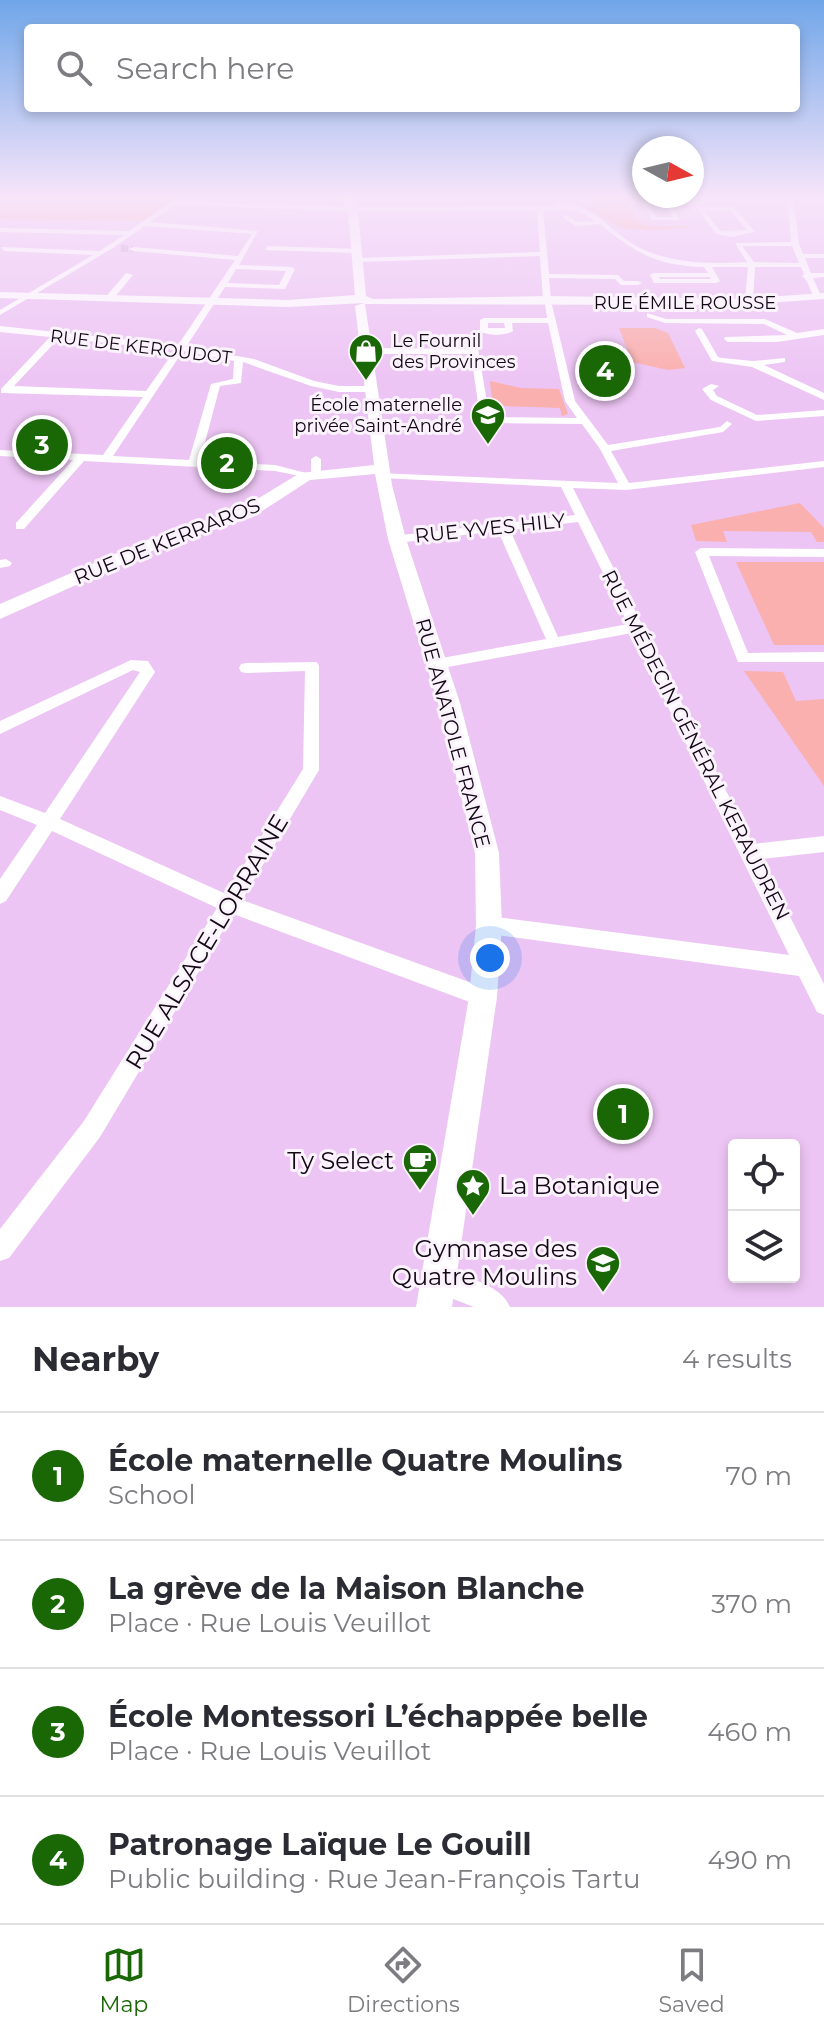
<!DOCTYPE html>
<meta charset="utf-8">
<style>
body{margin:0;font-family:Montserrat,sans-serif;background:#f7f7f7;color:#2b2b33}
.controls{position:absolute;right:24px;bottom:24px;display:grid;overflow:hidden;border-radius:8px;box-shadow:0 4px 12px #0003}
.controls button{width:72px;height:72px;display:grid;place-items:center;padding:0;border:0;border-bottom:2px solid #e1e1e2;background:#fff;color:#2b2b33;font:40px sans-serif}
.compass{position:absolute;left:632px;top:136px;width:72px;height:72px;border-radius:50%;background:#fff;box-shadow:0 4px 12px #0003;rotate:98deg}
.you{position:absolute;left:490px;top:958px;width:28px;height:28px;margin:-20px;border:6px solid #fff;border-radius:50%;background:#1a73e8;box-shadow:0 0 0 12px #1a73e833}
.badge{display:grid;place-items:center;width:52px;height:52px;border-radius:50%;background:#196705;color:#fff;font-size:26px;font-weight:700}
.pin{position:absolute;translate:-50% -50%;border:4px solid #fff;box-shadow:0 2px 8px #0006}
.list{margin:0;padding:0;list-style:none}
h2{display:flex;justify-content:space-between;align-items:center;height:104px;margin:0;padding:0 32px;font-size:34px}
h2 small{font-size:26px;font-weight:400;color:#7c7c81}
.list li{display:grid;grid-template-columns:52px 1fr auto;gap:24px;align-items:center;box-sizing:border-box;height:128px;padding:0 32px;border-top:2px solid #e1e1e2}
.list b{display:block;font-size:30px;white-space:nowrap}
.list p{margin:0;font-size:26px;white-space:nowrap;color:#7c7c81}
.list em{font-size:26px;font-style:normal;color:#7c7c81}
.icon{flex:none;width:44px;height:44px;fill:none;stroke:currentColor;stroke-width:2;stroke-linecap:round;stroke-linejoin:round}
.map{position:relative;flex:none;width:824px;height:1307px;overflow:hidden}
.search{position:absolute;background:#fff;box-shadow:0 4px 12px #0003;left:24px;right:24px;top:24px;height:88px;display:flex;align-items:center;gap:20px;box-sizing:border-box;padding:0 28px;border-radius:8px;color:#7c7c81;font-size:30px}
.sheet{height:616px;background:#fff}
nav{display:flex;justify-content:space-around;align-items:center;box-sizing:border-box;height:112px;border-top:2px solid #e1e1e2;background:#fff;font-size:22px;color:#7c7c81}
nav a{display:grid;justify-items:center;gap:4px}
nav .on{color:#196705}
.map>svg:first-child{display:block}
.green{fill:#fab0ae}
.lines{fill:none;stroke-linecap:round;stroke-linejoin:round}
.street-tunnel{stroke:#cca8d3;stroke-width:7;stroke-dasharray:7 3;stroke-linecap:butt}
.street{fill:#fff;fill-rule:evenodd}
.secondary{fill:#fff;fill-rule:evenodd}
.labels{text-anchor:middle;stroke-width:6;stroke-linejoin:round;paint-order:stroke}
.far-street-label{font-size:18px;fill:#130716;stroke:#fbf3fc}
.far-poi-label{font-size:18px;fill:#130716;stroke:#fbf3fc;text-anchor:start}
.street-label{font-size:20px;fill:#130716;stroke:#fbf3fc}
.near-street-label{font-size:24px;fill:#130716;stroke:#fbf3fc}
.near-poi-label{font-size:24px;fill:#130716;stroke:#fbf3fc;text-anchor:end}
</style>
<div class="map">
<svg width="824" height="1307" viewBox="0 0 824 1307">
<rect width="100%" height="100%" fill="#edc5f4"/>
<path class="green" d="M 1,195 L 181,195 L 143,221 L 0,219 L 0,199 L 5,196 Z
M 590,195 L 630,197 L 626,199 L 638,222 L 647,226 L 695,226 C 680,229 632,233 618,226 C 605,220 598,212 583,209 L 595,208 Z
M 619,328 L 655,328 L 668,333 L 685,368 L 668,370 L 632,362 Z
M 490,381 L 521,388 L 559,389 L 568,414 L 562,416 L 560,408 L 504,406 L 504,416 L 494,416 L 487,412 L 493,411 Z
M 800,503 L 824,528 L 824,542 L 817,542 L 811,532 L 723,531 L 727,542 L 696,541 L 691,525 Z
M 736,562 L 824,562 L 824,645 L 774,645 Z
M 744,671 L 783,672 L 796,701 L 824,699 L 824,786 Z"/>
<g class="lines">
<path class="street-tunnel" d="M 121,248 L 133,249"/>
<path class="street" d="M 181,195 L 188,195 L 180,201 L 356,207 L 556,206 L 556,204 C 593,199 611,235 642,249 C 675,264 711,264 747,262 L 735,243 L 791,242 L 787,195 L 793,195 L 799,244 L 803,254 L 824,254 L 824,258 L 805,258 L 811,273 L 824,273 L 824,277 L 813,278 L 821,296 L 817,298 C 809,294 810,281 802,276 L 804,274 L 801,267 L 755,267 L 753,301 L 749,303 L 745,301 L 748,267 L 712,267 L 720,281 L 716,283 L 654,283 L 650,275 L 654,273 L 708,273 L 704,267 C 658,266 635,253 600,224 L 576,226 L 563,217 L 563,215 L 567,215 L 577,222 L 595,221 C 574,206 567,210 543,210 L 549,274 L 618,275 L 624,281 L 638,281 L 642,283 L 638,285 L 621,285 L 615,279 L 549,278 L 551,299 L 547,301 L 543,299 L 540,256 L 358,262 L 354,260 L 358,258 L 540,252 L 537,210 L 353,211 L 175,205 L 150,222 L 258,231 L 239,265 L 291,267 L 295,269 L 285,289 L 225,287 L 186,347 L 254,359 L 314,381 L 339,386 L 373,386 L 378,389 L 373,392 L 339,392 L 311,386 L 243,362 L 241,383 L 220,386 L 200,461 L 275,465 L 310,474 L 310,478 L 275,471 L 84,461 L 24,529 L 16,529 L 16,523 L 73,460 L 0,456 L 0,450 L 103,455 L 143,397 L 1,393 L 1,389 L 50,337 L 0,332 L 0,326 L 178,345 L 235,260 L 133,251 L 129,249 L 133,247 L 238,256 L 252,234 L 145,226 L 113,248 L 0,315 L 0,310 L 93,255 L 4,251 L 1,247 L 100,251 L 124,235 L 0,232 L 0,228 L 129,231 ZM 742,246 L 792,246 L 799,263 L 754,262 ZM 236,269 L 286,271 L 279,285 L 228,283 ZM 659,277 L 710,277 L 711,279 L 660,279 ZM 59,338 L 175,350 L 146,391 L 14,386 ZM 183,351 L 234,361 L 233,379 L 211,384 L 189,460 L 113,456 Z
M 660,196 L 666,196 L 680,220 L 652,220 L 640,201 L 662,199 ZM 647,203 L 664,203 L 673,217 L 656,217 Z
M 697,207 L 734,207 L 755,232 L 731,237 L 716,234 ZM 704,210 L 730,210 L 747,230 L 720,231 Z
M 268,246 L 357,249 L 361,251 L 357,253 L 265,250 Z
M 126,273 L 133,275 L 114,298 L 108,298 L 108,294 Z
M 545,303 L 552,305 L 575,401 L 608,445 L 720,427 L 727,421 L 732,424 L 723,432 L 611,451 L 629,483 L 824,461 L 824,467 L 626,490 L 573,488 L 753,844 L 824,836 L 824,852 L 761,859 L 824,984 L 824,1015 L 817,1012 L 799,976 L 489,934 L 482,931 L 480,925 L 482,919 L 489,916 L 789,955 L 632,633 L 437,669 L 430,664 L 437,659 L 546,639 L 498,531 L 397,543 L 393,542 L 391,539 L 393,536 L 575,515 L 561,487 L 382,478 L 377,475 L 378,473 L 618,483 L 600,449 L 582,424 L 493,423 L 480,417 L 471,354 L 368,354 L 364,351 L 368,348 L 478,349 L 489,414 L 495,417 L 577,418 L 565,401 L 548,323 L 512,323 L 513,331 C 506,336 487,336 480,331 L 480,320 L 484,318 L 547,318 ZM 488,323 L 504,323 L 505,328 L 488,328 ZM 578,522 L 628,624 L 558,637 L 510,530 Z
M 647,313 L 666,319 L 765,319 L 797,333 L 824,329 L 824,335 L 777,342 L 728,342 L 724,339 L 725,337 L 787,335 L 764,324 L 665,323 L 647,317 Z
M 699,328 L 702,329 L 718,357 L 722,358 L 753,361 L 785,358 L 785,362 L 764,365 L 824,393 L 824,400 L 752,367 L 712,361 L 695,331 Z
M 711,384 L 719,386 L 713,390 L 717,396 L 757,415 L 824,410 L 824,416 L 756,421 L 711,400 L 702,389 Z
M 316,456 L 321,459 L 321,473 L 316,476 L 311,473 L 311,459 Z
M 701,548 L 824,549 L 824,557 L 709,556 L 748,653 L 824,652 L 824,662 L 738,662 L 695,552 Z
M 6,559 L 12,563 L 10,566 L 0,568 L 0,560 Z
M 131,660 L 148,661 L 155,672 L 60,819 L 226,894 L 303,769 L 305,671 L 246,673 L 241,672 L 239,668 L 241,664 L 246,663 L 317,662 L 319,666 L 319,770 L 242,900 L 483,987 L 490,990 L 493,997 L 490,1004 L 483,1007 L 233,914 L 100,1137 L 9,1258 L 0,1261 L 0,1229 L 84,1121 L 217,908 L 52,831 L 6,901 L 0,904 L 0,879 L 37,825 L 0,810 L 0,796 L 45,813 L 140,672 L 133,670 L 0,734 L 0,721 Z
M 439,1269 C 462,1276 500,1283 510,1307 L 474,1307 L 430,1290 L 427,1281 L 430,1272 Z"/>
<path class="secondary" d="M 341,195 L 349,195 L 358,211 L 366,296 L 373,299 L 547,296 L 737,299 L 824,293 L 824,299 L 737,305 L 365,304 L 392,485 L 406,539 L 460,703 L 499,853 L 502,925 L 497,997 L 452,1307 L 416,1307 L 469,997 L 476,925 L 475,853 L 438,703 L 388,539 L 375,474 L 310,480 L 253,517 L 159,548 L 0,619 L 0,604 L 147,540 L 241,509 L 300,473 L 374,465 L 355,306 L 364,303 L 288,307 L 0,298 L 0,292 L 288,300 L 355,295 L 348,211 Z"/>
</g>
<linearGradient id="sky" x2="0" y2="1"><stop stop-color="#70a6e9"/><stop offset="0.52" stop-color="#f7e5fa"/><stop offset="1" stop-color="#f7e5fa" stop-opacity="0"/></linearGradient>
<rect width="824" height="378" fill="url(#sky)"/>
<defs>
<g id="shop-pin" transform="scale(1.8)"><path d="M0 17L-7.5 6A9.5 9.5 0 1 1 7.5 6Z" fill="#196705" stroke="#fbf3fc"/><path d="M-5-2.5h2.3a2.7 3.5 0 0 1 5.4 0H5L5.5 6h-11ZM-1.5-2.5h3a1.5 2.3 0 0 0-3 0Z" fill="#fff"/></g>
<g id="school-pin" transform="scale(1.8)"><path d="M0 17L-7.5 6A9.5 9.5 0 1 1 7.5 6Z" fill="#196705" stroke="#fbf3fc"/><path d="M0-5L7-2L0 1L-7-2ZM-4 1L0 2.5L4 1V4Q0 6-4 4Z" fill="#fff"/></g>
<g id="cafe-pin" transform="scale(1.8)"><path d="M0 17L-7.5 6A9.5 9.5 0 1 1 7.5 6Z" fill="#196705" stroke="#fbf3fc"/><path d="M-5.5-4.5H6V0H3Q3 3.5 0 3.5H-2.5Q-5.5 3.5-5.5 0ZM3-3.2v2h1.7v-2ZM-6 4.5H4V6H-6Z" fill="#fff"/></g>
<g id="sight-pin" transform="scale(1.8)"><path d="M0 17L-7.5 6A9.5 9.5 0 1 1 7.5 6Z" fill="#196705" stroke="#fbf3fc"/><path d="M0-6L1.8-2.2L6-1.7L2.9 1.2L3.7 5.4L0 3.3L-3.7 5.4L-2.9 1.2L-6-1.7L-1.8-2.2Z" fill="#fff"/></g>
</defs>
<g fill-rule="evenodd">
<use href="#shop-pin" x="366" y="351"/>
<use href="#school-pin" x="488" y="415"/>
<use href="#cafe-pin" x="420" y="1161"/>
<use href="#sight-pin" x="473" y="1186"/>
<use href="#school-pin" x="603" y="1263"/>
</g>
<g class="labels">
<g class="far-street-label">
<text x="685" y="309">RUE ÉMILE ROUSSE</text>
<text transform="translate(141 347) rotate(7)" y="6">RUE DE KEROUDOT</text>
</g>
<g class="far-poi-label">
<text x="392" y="347">Le Fournil<tspan x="392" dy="21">des Provinces</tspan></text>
<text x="462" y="411" text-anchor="end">École maternelle<tspan x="462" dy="21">privée Saint-André</tspan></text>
</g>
<g class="street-label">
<text transform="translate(490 528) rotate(-6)" y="7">RUE YVES HILY</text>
<text transform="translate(167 541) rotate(-22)" y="7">RUE DE KERRAROS</text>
<text transform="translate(453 733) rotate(75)" y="7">RUE ANATOLE FRANCE</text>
<text transform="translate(696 745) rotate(63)" y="7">RUE MÉDECIN GÉNÉRAL KERAUDREN</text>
</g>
<g class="near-street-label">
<text transform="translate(207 942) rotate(-59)" y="8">RUE ALSACE-LORRAINE</text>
</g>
<g class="near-poi-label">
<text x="394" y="1169">Ty Select</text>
<text x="499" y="1194" text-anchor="start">La Botanique</text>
<text x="577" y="1257">Gymnase des<tspan x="577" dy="28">Quatre Moulins</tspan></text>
</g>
</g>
</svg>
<div class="controls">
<button><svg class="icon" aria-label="locate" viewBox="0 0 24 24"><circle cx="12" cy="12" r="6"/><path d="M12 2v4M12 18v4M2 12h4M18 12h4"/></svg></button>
<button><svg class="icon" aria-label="layers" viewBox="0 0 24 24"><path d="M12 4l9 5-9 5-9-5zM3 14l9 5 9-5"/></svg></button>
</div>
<svg class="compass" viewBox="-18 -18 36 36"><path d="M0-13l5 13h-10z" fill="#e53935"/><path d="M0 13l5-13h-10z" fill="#7c7c81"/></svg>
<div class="you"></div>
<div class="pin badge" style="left:623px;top:1114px">1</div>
<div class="pin badge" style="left:227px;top:463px">2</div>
<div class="pin badge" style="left:42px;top:445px">3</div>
<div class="pin badge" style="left:605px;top:371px">4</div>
<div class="search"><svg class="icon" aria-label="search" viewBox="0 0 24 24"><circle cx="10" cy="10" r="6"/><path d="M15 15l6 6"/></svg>Search here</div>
</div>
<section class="sheet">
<h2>Nearby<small>4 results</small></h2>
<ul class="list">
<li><span class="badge">1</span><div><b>École maternelle Quatre Moulins</b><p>School</p></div><em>70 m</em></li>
<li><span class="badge">2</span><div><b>La grève de la Maison Blanche</b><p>Place · Rue Louis Veuillot</p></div><em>370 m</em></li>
<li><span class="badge">3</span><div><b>École Montessori L’échappée belle</b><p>Place · Rue Louis Veuillot</p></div><em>460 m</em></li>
<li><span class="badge">4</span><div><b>Patronage Laïque Le Gouill</b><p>Public building · Rue Jean-François Tartu</p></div><em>490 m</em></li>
</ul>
</section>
<nav>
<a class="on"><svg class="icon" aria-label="map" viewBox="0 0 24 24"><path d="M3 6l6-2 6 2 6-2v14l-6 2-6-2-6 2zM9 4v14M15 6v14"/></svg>Map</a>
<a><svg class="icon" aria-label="directions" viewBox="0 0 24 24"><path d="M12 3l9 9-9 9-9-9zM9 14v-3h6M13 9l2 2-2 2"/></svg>Directions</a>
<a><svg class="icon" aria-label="saved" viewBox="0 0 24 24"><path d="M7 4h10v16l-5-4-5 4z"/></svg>Saved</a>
</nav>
